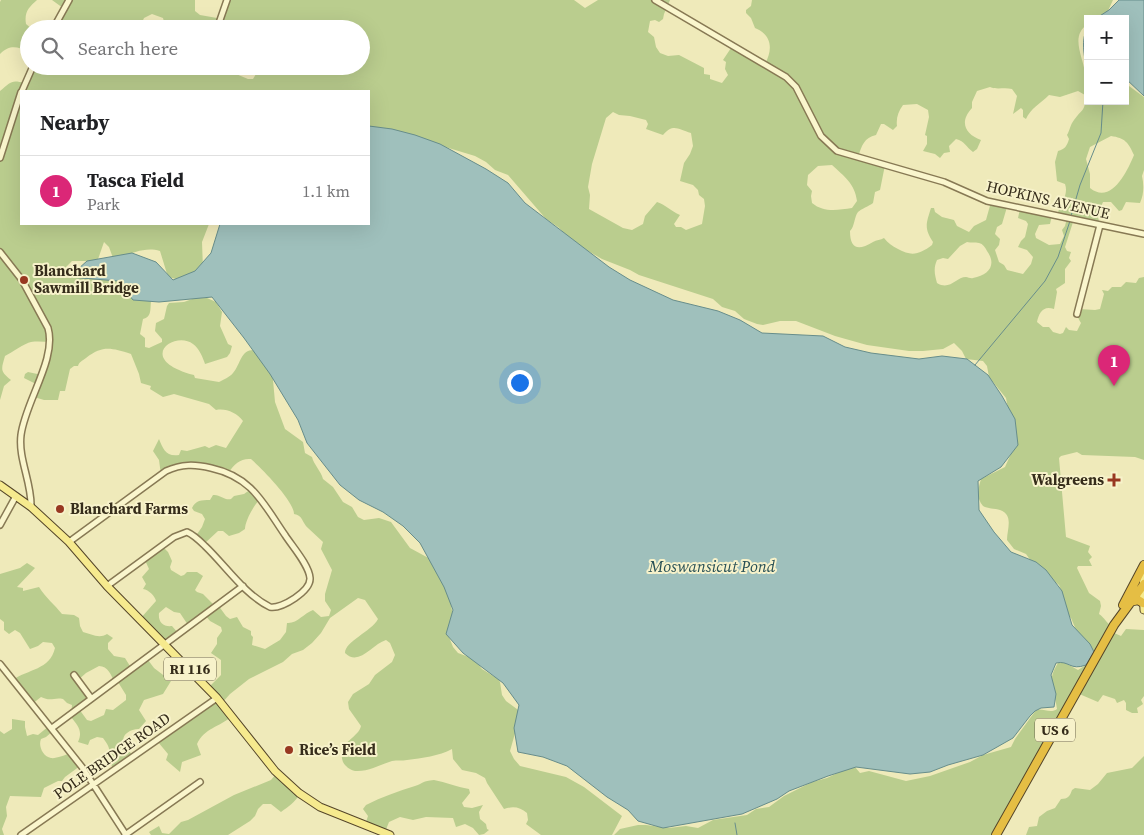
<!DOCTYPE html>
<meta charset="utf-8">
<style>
body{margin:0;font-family:"Source Serif 4",serif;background:#f2f2f2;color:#202124}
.controls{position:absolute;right:15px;top:15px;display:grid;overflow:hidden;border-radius:0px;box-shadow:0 5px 20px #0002}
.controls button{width:45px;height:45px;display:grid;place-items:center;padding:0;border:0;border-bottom:1px solid #e0e0e0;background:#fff;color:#202124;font:25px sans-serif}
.you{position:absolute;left:519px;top:382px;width:18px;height:18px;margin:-12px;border:4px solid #fff;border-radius:50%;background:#1a73e8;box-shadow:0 0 0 8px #1a73e833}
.badge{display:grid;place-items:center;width:32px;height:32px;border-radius:50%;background:#db2777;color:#fff;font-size:16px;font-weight:700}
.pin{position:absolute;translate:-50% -41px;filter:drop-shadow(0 1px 2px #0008)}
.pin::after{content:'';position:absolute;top:26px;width:18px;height:15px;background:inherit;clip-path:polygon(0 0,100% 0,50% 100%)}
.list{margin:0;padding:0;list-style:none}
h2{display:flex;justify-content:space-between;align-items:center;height:65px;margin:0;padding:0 20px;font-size:21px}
h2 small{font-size:16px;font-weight:400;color:#757577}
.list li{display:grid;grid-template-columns:32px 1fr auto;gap:15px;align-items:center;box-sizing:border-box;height:70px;padding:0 20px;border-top:1px solid #e0e0e0}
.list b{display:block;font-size:19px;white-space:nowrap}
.list p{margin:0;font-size:16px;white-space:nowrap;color:#757577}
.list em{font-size:16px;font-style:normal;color:#757577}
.icon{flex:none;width:28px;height:28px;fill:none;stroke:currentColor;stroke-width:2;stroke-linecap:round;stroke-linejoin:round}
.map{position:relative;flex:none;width:1144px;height:835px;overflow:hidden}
.search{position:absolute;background:#fff;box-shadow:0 5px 20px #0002;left:20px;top:20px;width:350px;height:55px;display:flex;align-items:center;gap:12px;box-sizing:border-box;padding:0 18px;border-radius:28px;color:#757577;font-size:19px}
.panel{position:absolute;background:#fff;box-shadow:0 5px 20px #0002;left:20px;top:90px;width:350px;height:135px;border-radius:0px}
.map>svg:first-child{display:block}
.green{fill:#bacd8e;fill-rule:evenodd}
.water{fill:#9fc0bc;stroke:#678d8b}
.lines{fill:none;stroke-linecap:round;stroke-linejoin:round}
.stream{stroke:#678d8b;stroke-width:1}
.minor-casing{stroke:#877954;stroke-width:8}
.major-casing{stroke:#544529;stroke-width:9}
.highway-casing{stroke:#544529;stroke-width:10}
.minor{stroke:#faf6cd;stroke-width:5}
.major{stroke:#f6ea8e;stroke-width:7}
.highway{stroke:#e5be44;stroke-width:8}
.poi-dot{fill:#983821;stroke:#f7f2ca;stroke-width:2}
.labels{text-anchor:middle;stroke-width:4;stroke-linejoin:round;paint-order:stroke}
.shield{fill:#f7f2ca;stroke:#6f674f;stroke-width:1}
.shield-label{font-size:14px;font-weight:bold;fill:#352c1a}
.street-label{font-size:15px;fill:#352c1a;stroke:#f7f2ca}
.poi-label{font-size:15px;font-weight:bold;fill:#352c1a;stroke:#f7f2ca;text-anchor:start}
.water-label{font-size:16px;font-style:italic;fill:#285056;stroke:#f7f2ca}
</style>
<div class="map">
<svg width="1144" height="835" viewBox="0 0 1144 835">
<rect width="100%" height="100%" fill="#efeaba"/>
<path class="green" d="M 1,0 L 37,0 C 29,7 24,12 26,24 L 32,29 L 29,29 L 29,51 C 17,47 10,44 0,54 L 0,2 Z
M 52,0 L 195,0 L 195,11 L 200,15 L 217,18 L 225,0 L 574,0 L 585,8 L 598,0 L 670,0 L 664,14 L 663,19 L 659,22 L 655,20 L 650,21 L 648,32 L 654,37 L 656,47 L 660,53 L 668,56 L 679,55 L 704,68 L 704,74 L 710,75 L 710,79 L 722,83 L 728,75 L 725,69 L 726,62 L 723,60 L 733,45 L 765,64 C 773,49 772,35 755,28 L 751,18 L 746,13 L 746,10 L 751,6 L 752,0 L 1113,0 L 1107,13 L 1095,19 L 1088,19 L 1088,24 C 1069,36 1084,58 1085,74 L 1088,75 L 1088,101 L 1125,101 L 1125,79 L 1129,86 L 1144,97 L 1144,170 L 1142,176 C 1144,185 1144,194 1140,203 L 1126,202 L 1122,210 L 1119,211 L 1111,202 L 1103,202 L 1098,213 L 1099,224 L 1074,219 L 1065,247 L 1067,251 L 1071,252 L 1069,258 L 1071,261 L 1065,269 L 1065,283 L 1056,289 L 1057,292 L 1054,309 C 1043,305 1039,313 1037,322 L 1043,327 L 1049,327 L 1053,332 L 1060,334 L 1063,333 L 1066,327 L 1069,330 L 1077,331 L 1081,323 C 1078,318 1076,314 1079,309 L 1095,310 L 1100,309 L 1104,294 L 1102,290 L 1108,291 L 1112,287 L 1121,287 L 1126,282 L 1136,283 L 1139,278 L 1144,277 L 1144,460 L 1135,457 L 1082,455 L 1077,452 L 1061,456 L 1059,458 L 1066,537 L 1090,546 L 1088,552 L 1092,557 L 1089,560 L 1092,566 L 1078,566 L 1077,568 L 1089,593 L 1100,601 L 1101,606 L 1099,614 C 1105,618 1106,623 1113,627 L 1112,632 L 1121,636 L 1126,629 L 1144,630 L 1144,696 L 1141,700 L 1143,704 L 1137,708 L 1138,713 L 1132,713 L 1126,710 L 1126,703 L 1124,700 L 1117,703 L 1115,699 L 1103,695 L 1098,702 L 1077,693 L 998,835 L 614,835 L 620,829 L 638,825 L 646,825 L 669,828 L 686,826 L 698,828 L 713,820 L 747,815 L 756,809 L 769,807 L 784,796 L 812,782 L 827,778 L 850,767 L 855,767 L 860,773 L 869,771 L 906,781 L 930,776 L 970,762 L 983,755 L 1011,747 L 1015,739 L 1036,710 C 1043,708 1051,714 1057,709 C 1054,686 1045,682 1060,660 L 1078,670 L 1089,663 L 1093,652 L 1079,637 L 1071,618 L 1065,614 L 1061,590 L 1059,585 L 1031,561 L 1026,554 L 1014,549 L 1007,540 C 1007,529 1014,515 1000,510 C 994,508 988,509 983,506 C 976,498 978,489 981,479 L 1005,467 L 1015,445 L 1006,398 L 989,377 L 987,366 L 983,361 L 966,359 L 962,351 L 954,343 L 943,349 L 923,351 L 909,351 L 867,345 L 835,336 L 796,321 L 780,321 L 763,325 L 757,324 L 744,319 L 735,311 L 722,307 L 713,299 L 639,275 L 630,270 L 602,259 L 574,243 L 558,227 L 546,219 L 508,175 L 495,170 L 486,162 L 475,156 L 419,139 L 369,129 L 369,91 L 21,91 L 21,224 L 209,224 L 202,242 L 203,269 L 176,279 L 168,277 L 160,251 C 142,246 130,256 113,258 L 109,247 L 104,242 L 96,265 L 86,261 L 72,261 L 65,268 L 56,272 L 56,276 L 62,278 L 108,275 L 138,290 L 151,301 C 150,309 152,317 143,319 L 140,334 L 145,338 L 145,347 L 149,348 L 162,342 L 162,339 L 155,331 L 156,323 L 164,319 L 167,306 L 169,303 L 184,302 L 195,298 L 207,298 L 216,302 L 222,312 L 220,326 L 228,344 L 232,346 L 230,353 L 227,357 L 205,364 C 203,358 199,348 193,344 C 175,330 134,359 194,375 L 195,378 L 219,382 C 223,380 230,377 233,373 C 241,364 240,350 254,350 L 272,369 L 275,402 L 285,429 L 303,442 L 305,453 L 312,457 C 314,465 321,471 323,479 L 333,487 L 343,502 L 352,507 L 358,517 L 364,520 L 379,518 L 391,522 L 410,548 L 434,561 L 451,587 L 451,606 L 454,619 L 447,632 L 453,647 L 458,653 L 474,659 L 482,669 L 498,679 L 500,682 L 502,695 L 506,701 L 521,712 L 510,751 L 514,759 L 520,766 L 566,777 L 584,787 L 622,816 L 612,835 L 541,835 L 526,824 L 528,820 L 527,813 C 520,807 513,806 504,809 L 487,783 L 485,778 L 476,773 L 462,770 L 453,759 L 452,749 C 439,756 422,758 407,760 C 402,761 397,760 392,761 C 379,765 368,772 355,771 C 350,770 345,766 343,762 C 336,742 358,739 361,726 L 349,709 L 348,702 L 353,694 L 369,684 L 375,675 L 392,662 L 395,655 L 390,643 L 386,640 C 372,644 359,667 345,653 C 345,641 371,632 378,619 L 365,600 L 358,598 L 330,618 L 321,633 L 312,643 L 303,650 L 292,654 L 283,662 L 249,679 L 230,694 L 222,703 L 232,716 C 220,727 204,728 197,744 L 201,755 L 182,762 L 180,772 L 166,760 L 168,754 L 158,742 L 217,699 L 208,688 L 221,675 L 221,660 L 211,653 L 217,644 L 217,638 L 222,631 L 221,627 L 210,621 L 205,615 L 188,625 L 180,613 L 174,612 L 166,607 L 159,613 C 158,622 163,627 172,626 L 178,633 L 167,643 L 140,619 L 156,601 C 155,596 149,590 143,589 L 146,584 L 142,577 L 149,569 L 144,558 L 162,546 L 168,552 L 172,561 L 170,567 L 171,570 L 181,576 L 184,575 L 187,572 L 197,572 L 203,576 L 195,590 L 197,592 L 203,594 L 215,606 L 218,605 L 226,616 L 230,619 L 237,617 L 243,627 L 251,631 L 251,635 L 253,637 L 252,645 L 265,649 L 280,640 L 286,632 L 287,623 C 297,624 304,613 313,610 L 321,617 L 329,616 L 331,610 L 325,601 L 325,594 L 332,570 L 321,549 L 323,542 C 318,537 313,533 308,528 C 302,523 303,515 294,514 C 294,501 261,468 251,459 C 241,458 234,464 229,472 L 191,464 L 161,475 L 159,460 L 153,451 L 159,439 C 163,449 166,457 179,455 L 181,450 L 187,451 L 205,446 L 209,448 L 216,445 L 226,448 L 243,421 C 237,413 226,408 216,410 L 209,404 L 174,394 L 163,397 L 150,389 L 151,386 L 141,383 L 139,374 L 131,354 C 111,348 103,345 86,358 C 82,361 79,362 78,366 L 74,366 L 70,369 L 65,391 L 60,391 L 58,400 L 44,400 L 34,397 L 38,385 L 24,378 L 25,374 L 28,372 L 42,375 L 47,360 L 52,342 C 45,342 38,341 31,342 C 25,343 11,353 5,356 C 1,370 0,371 11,380 L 4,386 L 0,400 L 0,91 C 10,83 11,79 24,83 L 32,66 L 217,66 L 248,79 L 253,79 L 256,74 L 263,73 L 267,66 L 361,66 L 361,29 L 257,29 L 248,22 L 247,25 L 238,25 L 232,29 L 166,29 L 163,18 L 152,14 L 144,18 L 139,29 L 52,29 L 63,8 ZM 990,87 C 997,90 1004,87 1012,89 L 1017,96 L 1013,114 L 1021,108 L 1023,110 L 1023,117 L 1026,119 C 1030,109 1041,103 1049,95 L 1060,97 L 1078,91 L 1085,95 C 1086,111 1082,109 1074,120 C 1070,125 1070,130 1067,135 L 1069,139 C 1067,146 1065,149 1058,151 L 1055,162 L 1057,181 L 1065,184 C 1069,195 1060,205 1057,215 L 1067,218 L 1065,226 L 1062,230 L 1064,236 L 1060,244 L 1049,245 L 1036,238 L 1035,234 L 1039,225 L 1050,224 L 1052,215 L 1020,209 L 1018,218 L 1026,221 L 1028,224 L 1025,237 L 1021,241 L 1018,247 L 1027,250 L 1033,257 L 1031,264 L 1023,274 L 1007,270 L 1004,265 L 999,262 L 995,250 L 999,245 L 1000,239 L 995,234 L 997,227 L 1002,224 L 1007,207 L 991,202 L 986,220 L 974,226 L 969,232 L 957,226 L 954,220 L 942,217 L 935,212 L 934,208 L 931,208 C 926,224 924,228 933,242 L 932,245 C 920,254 912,257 898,249 C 892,246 888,243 884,238 C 881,240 876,240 873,242 C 858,251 850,249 850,231 C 855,226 854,217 858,212 C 861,209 869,206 873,203 L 875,192 L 880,190 L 885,165 L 858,157 C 862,145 864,138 876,135 L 881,124 L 884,124 L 893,130 L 897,126 C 896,118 898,112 903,105 L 917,104 L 928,110 L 929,117 L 925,135 L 927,136 L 927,144 L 923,151 L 935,154 L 940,158 L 944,153 L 950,152 L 949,146 L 956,139 C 965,141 966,147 973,152 L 977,149 L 981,140 C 965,134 959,122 972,108 L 972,102 L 977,91 ZM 613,112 L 619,115 L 630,116 L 646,120 L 648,124 L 646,129 L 663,135 C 673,123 678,129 691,133 L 693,146 L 690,154 L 684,163 L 680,181 L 693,185 L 698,190 L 699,195 L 704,199 L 705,206 L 702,224 L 686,230 L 681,227 L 676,227 L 674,224 L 680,215 C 671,211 666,205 657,202 L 645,216 L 643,224 L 632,230 L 623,228 L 589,209 L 590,195 L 588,187 L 592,164 L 606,118 ZM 1111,136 C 1125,138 1128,142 1134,155 C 1127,172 1111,205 1090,188 L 1090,174 L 1086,159 L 1090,147 ZM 832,165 C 844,176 855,184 857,201 L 852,208 C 838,210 824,213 812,203 L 811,196 L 812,191 L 807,185 L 808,175 L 818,166 ZM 967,242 C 971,243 975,242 979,243 C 983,244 985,247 987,251 C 997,265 989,275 973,278 C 971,279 968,277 966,277 C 956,277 950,291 937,283 C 935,275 933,269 937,260 L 943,258 L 948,259 L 960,246 Z
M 251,489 L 260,499 C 254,505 245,521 245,529 L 239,533 L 229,536 L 223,531 L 218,531 L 204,544 L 195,537 L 202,527 L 205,519 L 202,514 L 194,511 L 192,508 C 196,500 201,500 210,500 L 213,495 C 220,494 225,501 231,499 L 234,496 L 244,494 Z
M 27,563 L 35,568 L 17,587 L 23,588 L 23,591 L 39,587 C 46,598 54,604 62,614 L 74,615 L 79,618 L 80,626 L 83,632 C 91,634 99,639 107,634 L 113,638 L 108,643 L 108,649 L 114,656 L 125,658 L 133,671 L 148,660 L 154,668 L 171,681 L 163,694 L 144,700 L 139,710 L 146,721 L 139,729 C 134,729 131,730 127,733 C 117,741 130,750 134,758 L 114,771 L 107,755 C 112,749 107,744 103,738 L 97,737 L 90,740 L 88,745 L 78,742 C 83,731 78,726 71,717 L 72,705 L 67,703 L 63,699 C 54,697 51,702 41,697 L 32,704 L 13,680 C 28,669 50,670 55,648 L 52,643 L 43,642 L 38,646 L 30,649 L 20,633 L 15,630 L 9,634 L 4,630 L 4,622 L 0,619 L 0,574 L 20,568 ZM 99,666 C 108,666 111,675 115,683 L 118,682 L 126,695 L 126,700 L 113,710 L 106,709 L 104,715 L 91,721 L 87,720 L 79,709 L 90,700 L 77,681 L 86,673 Z
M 12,719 L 25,721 L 25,727 L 27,736 L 33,734 L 38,735 L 49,726 L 53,731 L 46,737 L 41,739 C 38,746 43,757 51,758 C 55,759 65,755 71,753 L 80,766 L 65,777 L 62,781 L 58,781 L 44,788 L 41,797 L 10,796 L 6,807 L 7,816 L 2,829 L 4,835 L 0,835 L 0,731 L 4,734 L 12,729 Z
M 1144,756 L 1144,835 L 1026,835 L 1029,827 L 1037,826 L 1039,817 L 1047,811 L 1055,808 L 1061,799 C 1068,799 1070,796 1072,790 L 1075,788 L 1090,790 L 1098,784 L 1107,773 L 1132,768 Z
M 277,773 L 300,794 C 295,802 288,807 281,812 L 271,804 L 263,804 L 258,809 L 255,816 L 250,821 L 228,835 L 151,835 L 149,832 L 159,826 L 162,833 L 169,834 L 181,822 L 188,820 L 234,795 L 271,780 Z
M 434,780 C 446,782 456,787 469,789 L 470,793 L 462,803 L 464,807 L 472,808 L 483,805 L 479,812 L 480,819 L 486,824 L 487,829 L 489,830 L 484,834 L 479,835 L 473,828 L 465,824 L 456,827 L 453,818 L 426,817 L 413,820 L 400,817 L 389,822 L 385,832 L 365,825 L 368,816 L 363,809 L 366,805 C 382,797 398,791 415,786 C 424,783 422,781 434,780 Z"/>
<path class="water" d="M 1119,0 L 1144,0 L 1144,96 L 1125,78 L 1125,19 L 1095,19 L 1109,10 Z
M 1088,26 L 1088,72 L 1086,71 C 1085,54 1080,41 1088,26 Z
M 369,126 L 392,129 L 415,135 L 440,144 L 486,169 L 508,183 L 525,203 L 609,267 L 630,280 L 673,300 L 718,311 L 740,320 L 762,333 L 823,336 L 845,347 L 871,353 L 919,359 L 942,356 L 967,359 L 988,375 L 1002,396 L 1015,419 L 1018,445 L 1001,467 L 978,481 L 979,510 L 994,532 L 1011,552 L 1036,562 L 1046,570 L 1062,591 L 1072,625 L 1090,644 L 1094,652 L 1086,665 C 1070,671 1069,660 1056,663 L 1051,675 L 1056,694 L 1054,707 L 1041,708 L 1035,711 L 1030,716 L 1013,738 L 983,755 L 948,765 L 930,772 L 910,774 L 856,767 L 828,776 L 789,791 L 777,799 L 742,814 L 663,828 L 638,821 L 628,810 L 607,797 L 567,766 L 543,757 L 518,752 L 514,728 L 519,705 L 503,683 L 463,653 L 446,634 L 453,610 L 444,587 L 420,543 L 403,526 L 383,512 L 359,500 L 340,485 L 307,443 L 298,420 L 270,374 L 244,338 L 212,297 L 159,302 L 133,300 L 118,281 L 69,277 L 87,261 L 132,253 L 156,262 L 173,280 L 195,271 L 211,253 L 220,224 L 369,224 Z"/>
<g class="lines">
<path class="stream" d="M 1071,216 L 1080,185 L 1101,133 L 1103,101
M 975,365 L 1045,281 L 1058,257 L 1070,221
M 735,823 L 737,835"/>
<g class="minor-casing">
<path id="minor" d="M 655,0 L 786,77 L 796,87 L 821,136 L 837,151 L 944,182 L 987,201 L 1144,234
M 219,23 L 227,0
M 53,29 L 69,0
M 22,91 L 33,66
M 0,158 L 21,92
M 0,252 L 22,280 L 48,328 C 57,359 25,402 21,435 C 18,459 32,483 31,507
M 1077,314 L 1100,225
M 0,525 L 16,496
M 69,542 L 166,471 C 182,464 194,464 211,468 C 252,477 263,503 285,535 C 292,546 309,565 310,578 C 311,591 282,609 270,607 C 244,594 226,566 205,546 C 200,541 194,535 187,532 L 174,537 L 107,586
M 0,664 L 82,767 L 126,835
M 74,675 L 91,698
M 52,728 L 243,586
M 21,835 L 217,698
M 125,835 L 200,782"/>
</g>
<g class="major-casing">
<path id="major" d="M 0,485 L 31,507 L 69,542 L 107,586 L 217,698 L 275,771 L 299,793 L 320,807 L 390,835
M 1144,575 L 1143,590 L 1144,610"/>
</g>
<g class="highway-casing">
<path id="highway" d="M 1130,602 L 1138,600 L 1143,603
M 1123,605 L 1144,565
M 996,835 L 1114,625 L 1144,584"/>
</g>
<use href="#minor" class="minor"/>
<use href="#major" class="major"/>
<use href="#highway" class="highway"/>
</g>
<g class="poi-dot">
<circle cx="24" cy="280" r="5"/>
<path d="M1111.5 472.5h5v5h5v5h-5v5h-5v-5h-5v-5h5z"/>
<circle cx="60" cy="509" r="5"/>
<circle cx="289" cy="750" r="5"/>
</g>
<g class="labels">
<g class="shield">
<rect x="164" y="657.5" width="52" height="23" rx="4"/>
<rect x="1035" y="718.5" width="40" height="23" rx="4"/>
</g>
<g class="shield-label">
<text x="190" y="674">RI 116</text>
<text x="1055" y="735">US 6</text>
</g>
<g class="street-label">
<text transform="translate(1048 200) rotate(13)" y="5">HOPKINS AVENUE</text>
<text transform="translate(112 756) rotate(-35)" y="5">POLE BRIDGE ROAD</text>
</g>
<g class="poi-label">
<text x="34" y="276">Blanchard<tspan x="34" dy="17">Sawmill Bridge</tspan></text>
<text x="1104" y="485" text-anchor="end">Walgreens</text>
<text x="70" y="514">Blanchard Farms</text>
<text x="299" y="755">Rice’s Field</text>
</g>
<g class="water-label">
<text x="712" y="572">Moswansicut Pond</text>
</g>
</g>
</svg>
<div class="controls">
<button>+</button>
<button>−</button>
</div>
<div class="you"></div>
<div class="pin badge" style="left:1114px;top:386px">1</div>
<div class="search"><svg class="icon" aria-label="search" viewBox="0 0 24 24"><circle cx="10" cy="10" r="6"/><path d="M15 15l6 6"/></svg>Search here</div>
<section class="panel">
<h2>Nearby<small></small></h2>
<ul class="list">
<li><span class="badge">1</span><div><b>Tasca Field</b><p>Park</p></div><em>1.1 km</em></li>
</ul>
</section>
</div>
